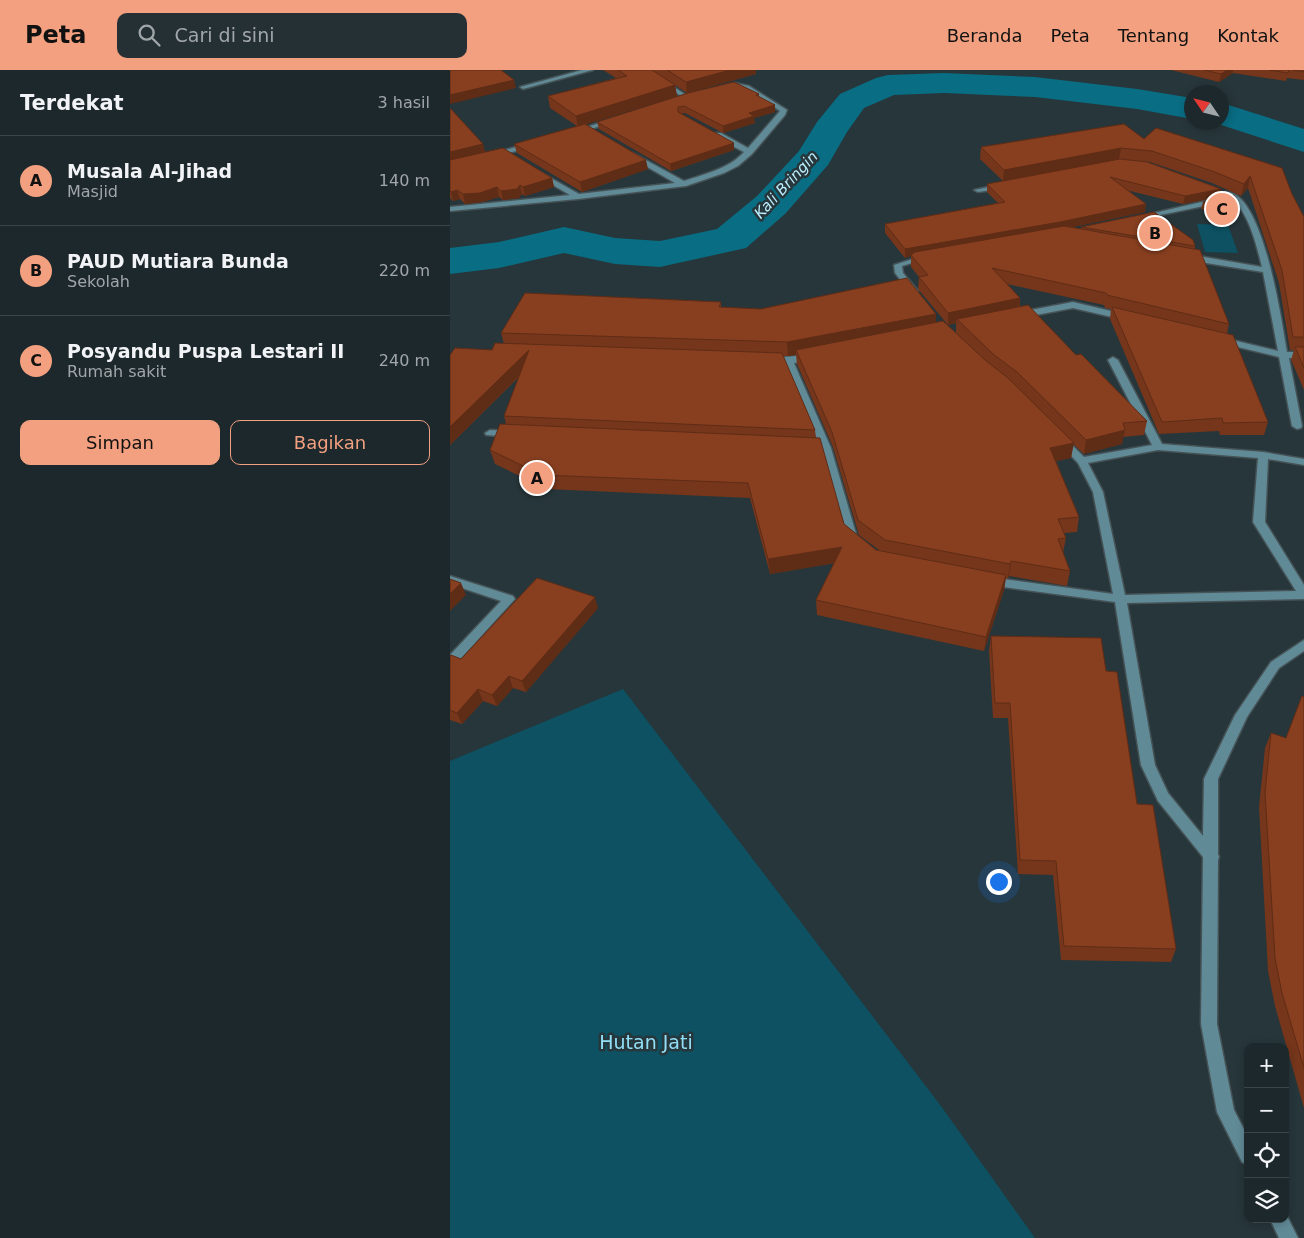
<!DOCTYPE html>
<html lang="id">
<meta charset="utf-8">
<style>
body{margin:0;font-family:"DejaVu Sans",sans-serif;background:#253034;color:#f1f3f6}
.controls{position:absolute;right:15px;bottom:15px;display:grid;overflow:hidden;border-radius:10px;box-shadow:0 2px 8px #0003}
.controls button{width:45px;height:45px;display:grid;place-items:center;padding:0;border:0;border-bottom:1px solid #3b4448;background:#1d282c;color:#f1f3f6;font:25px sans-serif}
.compass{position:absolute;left:734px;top:15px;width:45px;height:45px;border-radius:50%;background:#1d282c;box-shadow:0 2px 8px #0003;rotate:305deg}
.you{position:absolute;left:548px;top:811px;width:18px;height:18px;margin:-12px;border:4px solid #fff;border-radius:50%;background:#1a73e8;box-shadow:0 0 0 8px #1a73e833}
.badge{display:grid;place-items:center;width:32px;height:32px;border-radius:50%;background:#f2a07f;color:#111;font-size:16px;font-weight:700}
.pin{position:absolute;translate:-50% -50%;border:2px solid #fff;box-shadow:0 1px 5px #0006}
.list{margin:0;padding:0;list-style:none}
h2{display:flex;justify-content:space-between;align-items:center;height:65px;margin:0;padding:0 20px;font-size:21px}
h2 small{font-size:16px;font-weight:400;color:#a0a6a9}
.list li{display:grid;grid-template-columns:32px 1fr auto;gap:15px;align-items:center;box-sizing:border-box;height:90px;padding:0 20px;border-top:1px solid #3b4448}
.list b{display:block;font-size:19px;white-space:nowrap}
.list p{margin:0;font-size:16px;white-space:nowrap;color:#a0a6a9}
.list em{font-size:16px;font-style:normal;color:#a0a6a9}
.actions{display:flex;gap:10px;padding:15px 20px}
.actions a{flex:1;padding:11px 0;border:1px solid #f2a07f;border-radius:10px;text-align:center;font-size:18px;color:#f2a07f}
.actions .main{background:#f2a07f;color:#111}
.icon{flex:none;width:28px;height:28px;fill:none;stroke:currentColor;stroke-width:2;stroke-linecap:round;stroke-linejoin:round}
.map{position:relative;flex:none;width:854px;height:1168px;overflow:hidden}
header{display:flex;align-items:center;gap:30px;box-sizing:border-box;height:70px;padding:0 25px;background:#f2a07f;color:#111}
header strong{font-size:24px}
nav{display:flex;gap:28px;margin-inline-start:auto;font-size:18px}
.search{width:350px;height:45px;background:#253034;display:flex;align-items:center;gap:12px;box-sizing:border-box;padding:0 18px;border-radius:10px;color:#a0a6a9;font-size:19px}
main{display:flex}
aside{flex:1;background:#1d282c}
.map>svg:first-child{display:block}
.green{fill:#0d5162}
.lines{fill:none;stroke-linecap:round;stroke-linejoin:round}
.river{fill:#096d83;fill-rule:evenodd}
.minor-casing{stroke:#455357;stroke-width:3}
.minor{fill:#618a97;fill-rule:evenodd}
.wall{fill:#75361b;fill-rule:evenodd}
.shaded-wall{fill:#5f2c16}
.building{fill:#883f1f;stroke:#5f2c16}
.labels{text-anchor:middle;stroke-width:5;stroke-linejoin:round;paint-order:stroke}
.far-water-label{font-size:15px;font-style:italic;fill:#bbeefe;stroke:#27363a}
.near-park-label{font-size:19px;fill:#91dff7;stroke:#27363a}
</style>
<header>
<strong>Peta</strong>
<div class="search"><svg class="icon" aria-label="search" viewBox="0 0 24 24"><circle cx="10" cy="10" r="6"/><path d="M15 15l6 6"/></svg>Cari di sini</div>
<nav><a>Beranda</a><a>Peta</a><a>Tentang</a><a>Kontak</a></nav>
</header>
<main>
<aside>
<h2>Terdekat<small>3 hasil</small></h2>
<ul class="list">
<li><span class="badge">A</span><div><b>Musala Al-Jihad</b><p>Masjid</p></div><em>140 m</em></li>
<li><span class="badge">B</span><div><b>PAUD Mutiara Bunda</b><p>Sekolah</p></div><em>220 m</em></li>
<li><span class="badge">C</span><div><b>Posyandu Puspa Lestari II</b><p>Rumah sakit</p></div><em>240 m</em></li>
</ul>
<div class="actions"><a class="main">Simpan</a><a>Bagikan</a></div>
</aside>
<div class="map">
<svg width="854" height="1168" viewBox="0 0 854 1168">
<rect width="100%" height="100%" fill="#27363a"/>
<path class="green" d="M 747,154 L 778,155 L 788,183 L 755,182 Z
M 173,619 L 491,1036 L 585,1168 L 0,1168 L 0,691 Z"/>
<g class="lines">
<path class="river" d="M 494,3 L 585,7 L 687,19 L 742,28 L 742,49 L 687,39 L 585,27 L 494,23 L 444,25 L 414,38 L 397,62 L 378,95 L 335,144 L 296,178 L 210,197 L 165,194 L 114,183 L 49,198 L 0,204 L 0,178 L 49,172 L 114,157 L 165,168 L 210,171 L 267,159 L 307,126 L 349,81 L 367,52 L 390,24 L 426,8 L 438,5 Z
M 772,33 L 854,59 L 854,82 L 762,52 L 772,52 Z"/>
<g class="minor-casing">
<path id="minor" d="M 132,0 L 143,0 L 73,19 L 70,17 Z
M 191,0 L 198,0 L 239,27 L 234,28 Z
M 285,13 L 299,16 L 337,40 L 335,45 L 302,84 L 288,96 L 274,103 L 236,116 L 128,129 L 0,141 L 0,137 L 120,125 L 87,106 L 86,104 L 90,102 L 129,124 L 225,113 L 180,87 L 179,85 L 183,83 L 234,111 C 254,104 279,99 294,82 L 265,67 L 265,63 L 271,63 L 298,78 L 330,41 C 311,29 298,15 274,19 L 271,17 Z
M 164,48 L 168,50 L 166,51 L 138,60 L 134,58 Z
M 80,73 L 84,75 L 83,77 L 41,87 L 37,85 Z
M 553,114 L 557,116 L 556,118 L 528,122 L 524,120 Z
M 775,122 C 813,118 832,254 837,282 L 854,282 L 854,288 L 839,288 L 852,356 L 851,358 L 847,359 L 842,356 L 829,287 L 767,272 L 765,270 L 770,267 L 828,281 L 813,202 L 737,190 L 733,187 L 737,184 L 812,197 C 806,174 800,146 783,130 L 691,149 L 687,147 L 777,126 L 774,124 Z
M 475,185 L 482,187 L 452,196 L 453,203 L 468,221 L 461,223 L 445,203 L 444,195 Z
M 623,232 L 678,245 L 680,247 L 675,250 L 623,238 L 570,248 L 565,245 L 570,242 Z
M 362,284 L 367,287 L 365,289 L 344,293 L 381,378 L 407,467 L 413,473 L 407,477 L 403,476 L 396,468 L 371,378 L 334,294 L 320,294 L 315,291 C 320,287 353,286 362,284 Z
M 663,287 L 668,290 L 712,374 L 813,382 L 854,389 L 854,395 L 818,389 L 815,452 L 854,515 L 854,529 L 677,533 L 705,695 L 718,723 L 753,766 L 754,709 L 785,645 L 821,592 L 854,570 L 854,581 L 829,598 L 797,647 L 768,709 L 768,784 L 769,787 L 768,790 L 767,954 L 784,1040 L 798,1067 L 798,1095 L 792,1092 L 767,1042 L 751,954 L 753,787 L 708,731 L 691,695 L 665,532 L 539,515 L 533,511 L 539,507 L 663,524 L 643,422 L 628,393 L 606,370 L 607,368 L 615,368 L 634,387 L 702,375 L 658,290 ZM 708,380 L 808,388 L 803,452 L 846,521 L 675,525 L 653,422 L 638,393 Z
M 40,360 L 62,361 L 67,364 L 62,367 L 36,365 L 35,363 Z
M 0,506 L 63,526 L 65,529 L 4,596 L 0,598 L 0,585 L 51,531 L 0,514 Z
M 835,1142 L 848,1168 L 829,1168 L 820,1149 L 835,1149 Z"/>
</g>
<use href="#minor" class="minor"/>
</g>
<path class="wall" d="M 153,0 L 306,0 L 306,4 L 237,23 L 225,15 L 227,26 L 136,54 L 198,99 L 132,122 L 67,83 L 64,74 L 127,56 L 100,38 L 98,26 L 166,8 Z
M 721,0 L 854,0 L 854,10 L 837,8 L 836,11 L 783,3 L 769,12 Z
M 238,23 L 309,24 L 309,27 L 325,42 L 304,48 L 305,53 L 273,63 L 235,43 L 231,44 L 284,80 L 221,101 L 149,59 L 147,52 Z
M 0,38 L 33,74 L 35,82 L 102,108 L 104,117 L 75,126 L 72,124 L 69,128 L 53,130 L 49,127 L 32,132 L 15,134 L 10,129 L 3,131 L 0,128 Z
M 706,58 L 842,124 L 854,147 L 854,320 L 842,292 L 841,290 L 844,280 L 840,280 L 829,213 L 798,118 L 791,126 L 762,113 L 700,92 L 692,91 L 771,119 L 769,127 L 733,134 L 676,120 L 695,142 L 622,157 L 631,159 L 631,157 L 745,176 L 745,179 L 779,254 L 777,264 L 818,352 L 814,365 L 770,365 L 769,361 L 709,364 L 660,249 L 661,239 L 655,238 L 654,235 L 557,214 L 570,228 L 570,237 L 626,285 L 697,351 L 694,365 L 673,367 L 672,374 L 634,384 L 623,374 L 621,388 L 606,391 L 629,447 L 627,462 L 614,463 L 616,468 L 613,483 L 620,501 L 617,516 L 559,506 L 558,509 L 556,508 L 554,520 L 534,581 L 367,545 L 366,530 L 384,493 L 320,504 L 300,428 L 96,419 L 45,394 L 40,380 L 56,354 L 54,346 L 69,307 L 0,375 L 0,285 L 42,280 L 54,274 L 51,263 L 271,232 L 271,237 L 486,252 L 506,263 L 506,253 L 498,255 L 468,219 L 469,207 L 461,197 L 461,186 L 455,188 L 435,163 L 435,154 L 548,133 L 537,122 L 537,114 L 553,111 L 530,89 L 531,77 L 694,69 ZM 346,285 L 347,294 L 383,377 L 409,465 L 429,480 L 426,480 L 394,454 L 366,368 L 365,360 L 333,286 L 338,286 Z
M 786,128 L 784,134 L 775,145 L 751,139 L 753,132 Z
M 148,538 L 76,622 L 63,618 L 47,636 L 33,631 L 12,654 L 0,650 L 0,586 L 11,589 Z
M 541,566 L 656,601 L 687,734 L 726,879 L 721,892 L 611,890 L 603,805 L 568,804 L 558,648 L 543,648 L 539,581 Z
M 852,626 L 854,627 L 854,1038 L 825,936 L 818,901 L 809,737 L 815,678 L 821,663 L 836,668 Z"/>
<path class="shaded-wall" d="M 280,0 L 306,0 L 306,4 L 237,23 L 236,12 Z
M 777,0 L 783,0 L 783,3 L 769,12 L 771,4 Z
M 64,10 L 66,18 L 0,34 L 0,25 Z
M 225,15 L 227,26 L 128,57 L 126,46 Z
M 325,35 L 325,42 L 304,48 L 305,53 L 273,63 L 273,56 L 299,43 Z
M 284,73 L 284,80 L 221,101 L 220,94 Z
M 33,74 L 35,83 L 0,92 L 0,82 Z
M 671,78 L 669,89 L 553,111 L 554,100 Z
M 196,90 L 198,99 L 132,122 L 130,112 Z
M 800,106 L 798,118 L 791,126 L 794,114 Z
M 102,108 L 104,117 L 75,126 L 73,117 Z
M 70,115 L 72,124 L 69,128 L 53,130 L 51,121 Z
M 47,117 L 49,127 L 32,132 L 15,134 L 13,124 Z
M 771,119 L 769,127 L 733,134 L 735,126 Z
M 7,120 L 10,129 L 3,131 L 1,122 Z
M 786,128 L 784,134 L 775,145 L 777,138 Z
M 696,134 L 695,142 L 609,160 L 461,185 L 461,186 L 455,188 L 455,179 Z
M 570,228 L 569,241 L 507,249 L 506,253 L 498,255 L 498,243 Z
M 486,244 L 486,258 L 346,280 L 346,285 L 338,286 L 337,272 Z
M 79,280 L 82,293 L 0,375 L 0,357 Z
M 675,360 L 672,374 L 634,384 L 636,370 Z
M 624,373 L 621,388 L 598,393 L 600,378 Z
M 392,477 L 392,492 L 320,504 L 318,489 Z
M 561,491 L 559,506 L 558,509 L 560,494 Z
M 556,505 L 554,520 L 534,581 L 536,567 Z
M 11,513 L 16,525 L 0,541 L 0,524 Z
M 145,527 L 148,538 L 76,622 L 72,611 Z
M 59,606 L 63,618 L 47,636 L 42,625 Z
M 28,619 L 33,631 L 12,654 L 7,643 Z"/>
<path class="building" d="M 0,0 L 51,0 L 64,10 L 0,25 Z
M 168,0 L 202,0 L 225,15 L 126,46 L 98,26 L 177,6 Z
M 217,0 L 280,0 L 236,12 Z
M 754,0 L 777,0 L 771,4 Z
M 819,0 L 839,0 L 838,3 Z
M 843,0 L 854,0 L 854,2 Z
M 284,12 L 309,24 L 306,25 L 325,35 L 299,43 L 304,46 L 273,56 L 234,36 L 228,37 L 228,42 L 284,73 L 220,94 L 147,52 L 238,23 Z
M 0,38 L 33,74 L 0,82 Z
M 135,54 L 196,90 L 130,112 L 64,74 Z
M 674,54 L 694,69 L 706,58 L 832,98 L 842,124 L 854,147 L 854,267 L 843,267 L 832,200 L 800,106 L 794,114 L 765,102 L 702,81 L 671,78 L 554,100 L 531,77 Z
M 53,78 L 102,108 L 73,117 L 70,115 L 67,119 L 51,121 L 47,117 L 30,123 L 13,124 L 7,120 L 1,122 L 0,121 L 0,90 Z
M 670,89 L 697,92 L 771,119 L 735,126 L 660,107 L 696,134 L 610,152 L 455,179 L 435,154 L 555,132 L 537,114 Z
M 784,125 L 786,128 L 777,138 L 753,132 Z
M 704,142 L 743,170 L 745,176 L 631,157 Z
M 614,156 L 750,180 L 779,254 L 657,225 L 656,223 L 542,198 L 570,228 L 498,243 L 469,207 L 478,205 L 461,185 L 465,182 Z
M 457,208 L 486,244 L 337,272 L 51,263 L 75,223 L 271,232 L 269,237 L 311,239 Z
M 578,235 L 626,285 L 631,284 L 697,351 L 673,353 L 675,360 L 636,370 L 567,302 L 543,284 L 507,249 Z
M 662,237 L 783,265 L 818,352 L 773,353 L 772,348 L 712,352 Z
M 493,251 L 535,290 L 558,308 L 624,373 L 600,378 L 629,447 L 608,449 L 616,468 L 608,469 L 620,501 L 561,491 L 560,494 L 435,470 L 408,450 L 382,362 L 346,280 Z
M 45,273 L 332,283 L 365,360 L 54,346 L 79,280 L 0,357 L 0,285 L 5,278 L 42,280 Z
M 845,277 L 854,277 L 854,298 L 846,279 Z
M 50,354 L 370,368 L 394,454 L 426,480 L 556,505 L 536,567 L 366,530 L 392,477 L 318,489 L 298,413 L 92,405 L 40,380 Z
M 87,508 L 145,527 L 72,611 L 59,606 L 42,625 L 28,619 L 7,643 L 0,640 L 0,586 L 1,585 L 11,589 Z
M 0,509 L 11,513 L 0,524 Z
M 541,566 L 651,568 L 656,601 L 667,602 L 687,734 L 703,735 L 726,879 L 614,876 L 606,791 L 570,790 L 560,633 L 545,633 Z
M 852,626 L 854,627 L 854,998 L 832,923 L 825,888 L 815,722 L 821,663 L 836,668 Z"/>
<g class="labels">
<g class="far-water-label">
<text transform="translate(336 115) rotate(-47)" y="5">Kali Bringin</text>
</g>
<g class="near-park-label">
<text x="196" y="979">Hutan Jati</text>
</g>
</g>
</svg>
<div class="controls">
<button>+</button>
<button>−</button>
<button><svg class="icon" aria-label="locate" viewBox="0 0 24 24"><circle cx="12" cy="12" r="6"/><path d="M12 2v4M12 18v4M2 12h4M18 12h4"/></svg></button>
<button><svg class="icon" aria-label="layers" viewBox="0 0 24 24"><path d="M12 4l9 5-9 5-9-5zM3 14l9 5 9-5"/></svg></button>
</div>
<svg class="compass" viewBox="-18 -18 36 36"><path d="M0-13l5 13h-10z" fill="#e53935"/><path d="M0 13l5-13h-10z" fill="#a0a6a9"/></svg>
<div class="you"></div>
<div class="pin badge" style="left:87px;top:408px">A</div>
<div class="pin badge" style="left:705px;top:163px">B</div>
<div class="pin badge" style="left:772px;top:139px">C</div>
</div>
</main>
